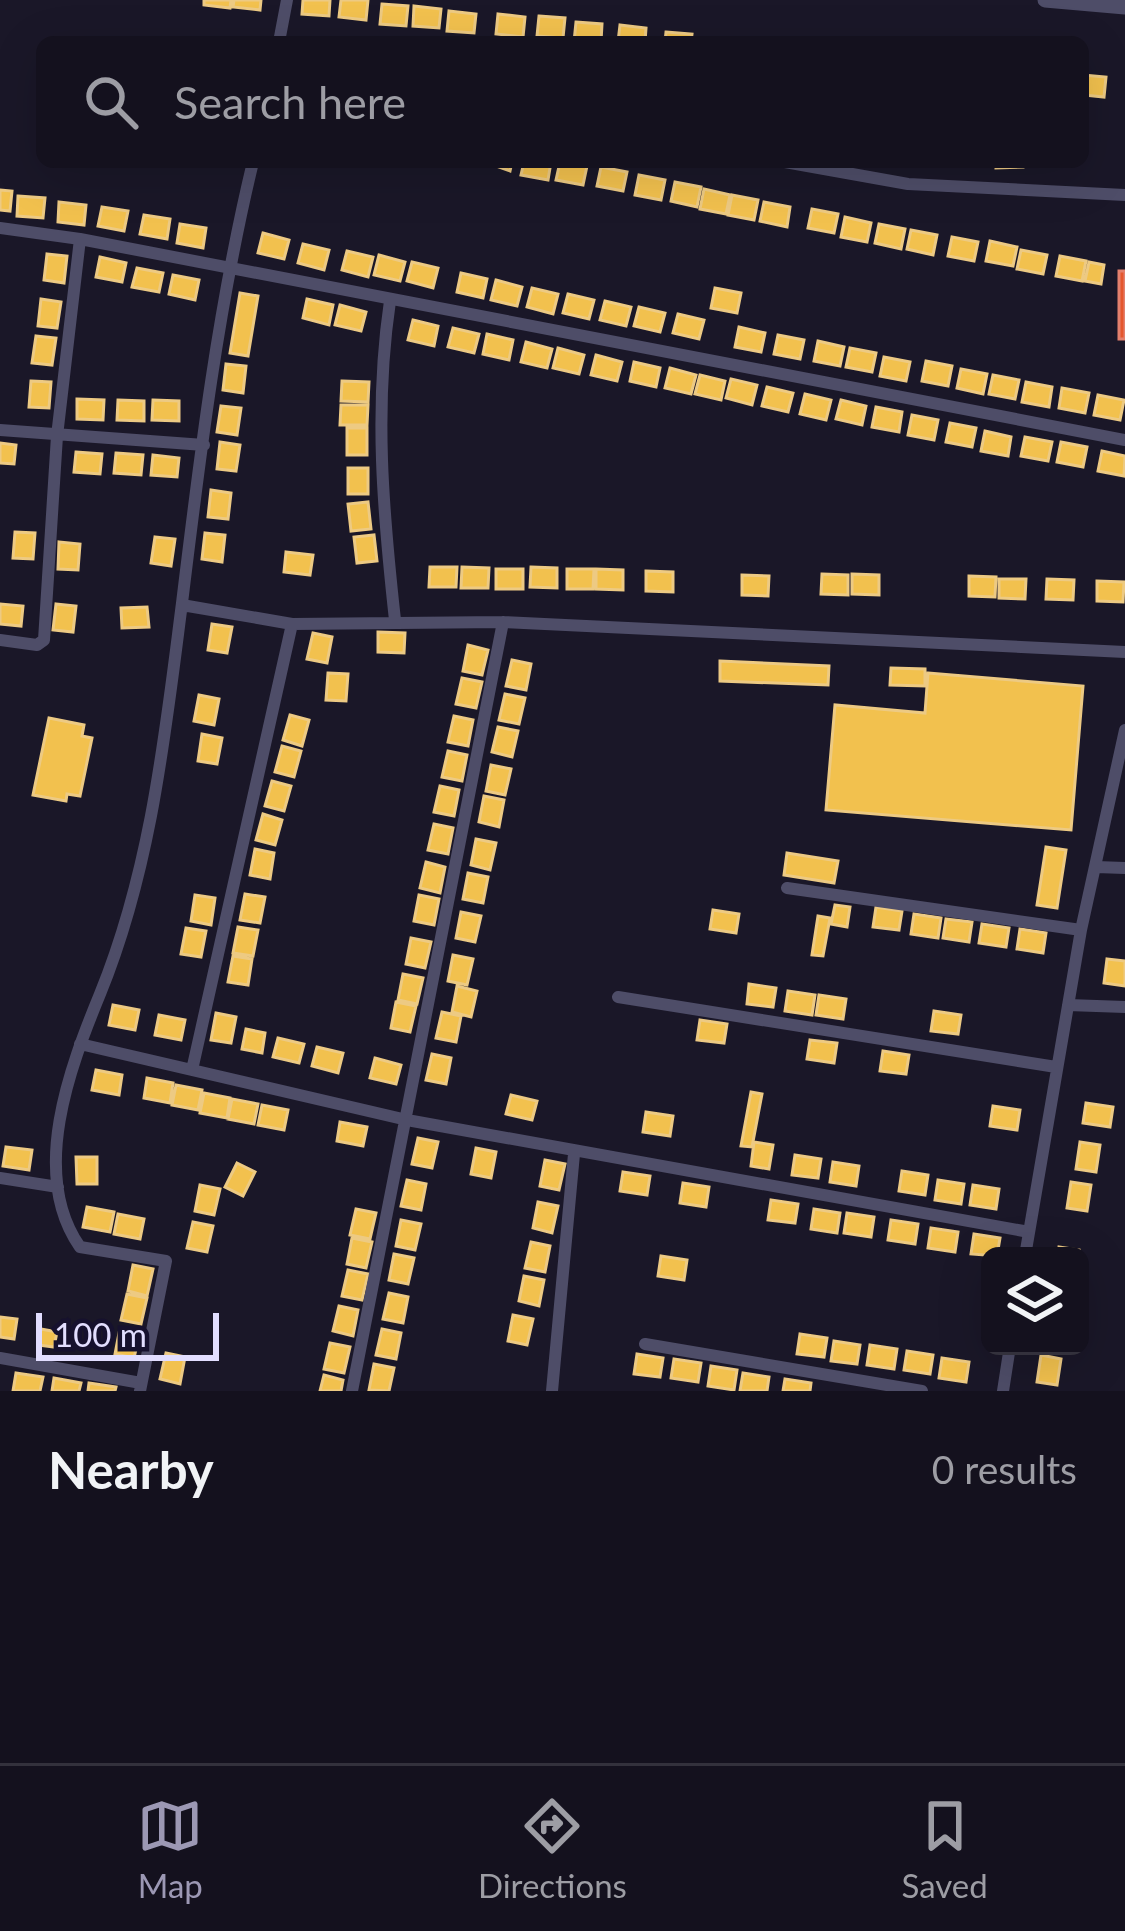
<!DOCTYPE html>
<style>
body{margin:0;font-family:Lato,sans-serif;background:#1d1a27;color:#f1f3f6}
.controls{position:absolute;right:36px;bottom:36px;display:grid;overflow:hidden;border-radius:18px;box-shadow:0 12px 48px #0002}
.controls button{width:108px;height:108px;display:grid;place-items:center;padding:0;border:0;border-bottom:3px solid #33313c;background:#14111e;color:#f1f3f6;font:60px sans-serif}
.scale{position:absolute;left:36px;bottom:30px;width:183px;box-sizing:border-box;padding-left:12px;border:6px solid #e2deff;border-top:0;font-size:33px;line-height:42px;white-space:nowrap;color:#e2deff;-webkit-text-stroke:9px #16112e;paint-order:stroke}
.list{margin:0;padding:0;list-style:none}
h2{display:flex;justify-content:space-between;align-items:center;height:156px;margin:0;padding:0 48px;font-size:51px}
h2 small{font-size:39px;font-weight:400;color:#9d9da4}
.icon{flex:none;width:66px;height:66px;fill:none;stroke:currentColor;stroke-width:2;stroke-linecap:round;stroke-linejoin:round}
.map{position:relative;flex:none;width:1125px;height:1391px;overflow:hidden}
.search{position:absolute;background:#14111e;box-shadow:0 12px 48px #0002;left:36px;right:36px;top:36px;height:132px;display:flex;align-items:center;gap:30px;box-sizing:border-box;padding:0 42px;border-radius:18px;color:#9d9da4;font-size:45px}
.sheet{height:372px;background:#14111e}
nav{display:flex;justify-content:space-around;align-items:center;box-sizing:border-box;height:168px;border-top:3px solid #33313c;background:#14111e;font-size:33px;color:#9d9da4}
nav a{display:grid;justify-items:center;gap:6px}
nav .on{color:#9c98b4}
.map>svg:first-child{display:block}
.homes{fill:#f2c14e;stroke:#edca83;stroke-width:3}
.shops{fill:#e4572e;stroke:#e3806d;stroke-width:3}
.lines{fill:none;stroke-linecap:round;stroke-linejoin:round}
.minor{stroke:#4e4d68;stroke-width:12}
.tertiary{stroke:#4e4d68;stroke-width:15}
</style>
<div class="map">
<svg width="1125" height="1391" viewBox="0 0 1125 1391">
<rect width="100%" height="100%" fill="#1a1728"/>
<path class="homes" d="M 204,0 L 231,0 L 230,8 L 204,5 Z
M 234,0 L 261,0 L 260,10 L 233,7 Z
M 303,0 L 330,0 L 329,16 L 302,14 Z
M 341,0 L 368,0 L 366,20 L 339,17 Z
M 382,4 L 408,6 L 406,26 L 380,24 Z
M 414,6 L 441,9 L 439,28 L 413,26 Z
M 449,11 L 476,14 L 474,33 L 447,31 Z
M 498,14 L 525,17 L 523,37 L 496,34 Z
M 539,16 L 565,18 L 563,38 L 537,36 Z
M 576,22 L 602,24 L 601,42 L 574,42 Z
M 620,25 L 646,28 L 645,42 L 618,42 Z
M 666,32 L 692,34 L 691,42 L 665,42 Z
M 1083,75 L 1106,77 L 1104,97 L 1083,95 Z
M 485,162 L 512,162 L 510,171 Z
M 524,162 L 551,162 L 548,180 L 521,175 Z
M 560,162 L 587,166 L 583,185 L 556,180 Z
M 996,162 L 1023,162 L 1023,167 L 996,168 Z
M 601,167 L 627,172 L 623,191 L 597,186 Z
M 639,175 L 665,180 L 661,200 L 635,195 Z
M 675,182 L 701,187 L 697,207 L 671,201 Z
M 704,189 L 730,195 L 726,214 L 700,209 Z
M 0,190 L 12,191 L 10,211 L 0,210 Z
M 732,195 L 758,200 L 754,220 L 728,215 Z
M 18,196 L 45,198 L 43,218 L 17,216 Z
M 59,202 L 86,205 L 84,225 L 58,222 Z
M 764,202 L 790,207 L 787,227 L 760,221 Z
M 102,207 L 128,211 L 124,231 L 98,226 Z
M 812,209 L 838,214 L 834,233 L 808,228 Z
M 144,215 L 170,219 L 167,239 L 140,234 Z
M 845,217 L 871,223 L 867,242 L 841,237 Z
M 180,224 L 206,228 L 203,248 L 177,243 Z
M 879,224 L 905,229 L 901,249 L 875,243 Z
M 911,230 L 937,235 L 933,255 L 907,249 Z
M 263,233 L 289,240 L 284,259 L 258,253 Z
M 952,237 L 978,242 L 974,261 L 948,256 Z
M 990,241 L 1017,247 L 1013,266 L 986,261 Z
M 303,244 L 329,250 L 324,270 L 298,263 Z
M 1021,250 L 1047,255 L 1043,274 L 1017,269 Z
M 347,251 L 373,257 L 368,277 L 342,270 Z
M 47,254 L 67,256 L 64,283 L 44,280 Z
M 379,255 L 405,262 L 400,281 L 374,275 Z
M 1060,256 L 1086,261 L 1082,281 L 1056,276 Z
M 100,257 L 126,263 L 122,282 L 96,277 Z
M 412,262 L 438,268 L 433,288 L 407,281 Z
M 1089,262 L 1104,265 L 1101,284 L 1085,281 Z
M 137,268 L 163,273 L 159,292 L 132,287 Z
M 461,273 L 487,279 L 483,298 L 457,292 Z
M 173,275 L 199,280 L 195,300 L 169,294 Z
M 496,280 L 522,287 L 517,306 L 491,300 Z
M 532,288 L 558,294 L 553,314 L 527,307 Z
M 715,288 L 741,293 L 737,313 L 711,308 Z
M 240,293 L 258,296 L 248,356 L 230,353 Z
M 568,294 L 594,300 L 589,319 L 563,313 Z
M 41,299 L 61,302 L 57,328 L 38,326 Z
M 307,299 L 333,305 L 329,325 L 303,318 Z
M 605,301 L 631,307 L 626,326 L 600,320 Z
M 340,305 L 366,312 L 361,331 L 335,325 Z
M 639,307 L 665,313 L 660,332 L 634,326 Z
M 678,314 L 704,320 L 699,339 L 673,333 Z
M 413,320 L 438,326 L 434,346 L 408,340 Z
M 739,327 L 765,333 L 761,352 L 735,347 Z
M 453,328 L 479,334 L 474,353 L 448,347 Z
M 487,334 L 513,340 L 509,360 L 483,354 Z
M 778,335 L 804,340 L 800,359 L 774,354 Z
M 36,336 L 56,338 L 52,365 L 32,363 Z
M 818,341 L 844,347 L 840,366 L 814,361 Z
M 526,342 L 552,349 L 547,368 L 521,362 Z
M 558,348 L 584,355 L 579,374 L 553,368 Z
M 850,348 L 876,353 L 872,372 L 846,367 Z
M 596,355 L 622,362 L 617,381 L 591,375 Z
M 884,357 L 910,362 L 906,381 L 880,376 Z
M 926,361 L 952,366 L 948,386 L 922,381 Z
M 634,362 L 660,368 L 656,387 L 630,381 Z
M 226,364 L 246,366 L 243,393 L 223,390 Z
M 670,368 L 696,375 L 691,394 L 665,388 Z
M 961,369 L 987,374 L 983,394 L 957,388 Z
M 700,375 L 725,381 L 721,400 L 695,394 Z
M 993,375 L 1019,380 L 1015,399 L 989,394 Z
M 731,379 L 757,385 L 752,405 L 726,398 Z
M 31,381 L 51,382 L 49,408 L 29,407 Z
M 342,381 L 369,382 L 368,402 L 341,401 Z
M 1026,382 L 1052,387 L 1049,407 L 1022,402 Z
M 767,387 L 793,393 L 788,412 L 762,406 Z
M 1062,388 L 1089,393 L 1085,413 L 1059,408 Z
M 805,394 L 831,400 L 826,420 L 800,414 Z
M 1098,395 L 1124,400 L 1120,420 L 1094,415 Z
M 77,399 L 104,400 L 103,420 L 77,419 Z
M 118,400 L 144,401 L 144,421 L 117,420 Z
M 153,400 L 179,401 L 179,421 L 152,420 Z
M 841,400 L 866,406 L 862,425 L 836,419 Z
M 341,405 L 368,405 L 367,425 L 340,425 Z
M 221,406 L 241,408 L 237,435 L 217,432 Z
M 876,407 L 902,412 L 899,432 L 872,427 Z
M 912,415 L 938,420 L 934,440 L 908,435 Z
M 950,423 L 976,428 L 972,447 L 946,442 Z
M 347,428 L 367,428 L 367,455 L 347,455 Z
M 985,431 L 1011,437 L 1008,456 L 981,451 Z
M 1025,437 L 1052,442 L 1048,461 L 1021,456 Z
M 220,442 L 240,445 L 236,471 L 217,469 Z
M 1061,442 L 1087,447 L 1083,467 L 1057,462 Z
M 0,443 L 16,445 L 14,464 L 0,463 Z
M 1102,451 L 1125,456 L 1124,476 L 1098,471 Z
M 76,452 L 102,454 L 100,474 L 74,472 Z
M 116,453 L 143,455 L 141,475 L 114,473 Z
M 153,455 L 179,458 L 177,477 L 151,475 Z
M 348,468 L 368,468 L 368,494 L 348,494 Z
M 211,490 L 231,493 L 228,519 L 208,517 Z
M 368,502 L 371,529 L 351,531 L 348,504 Z
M 15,532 L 35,533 L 33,559 L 13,558 Z
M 205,533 L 225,535 L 222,562 L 202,559 Z
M 374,535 L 377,561 L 357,563 L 354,537 Z
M 155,537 L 175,539 L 171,566 L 151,563 Z
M 59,542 L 80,544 L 78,570 L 58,569 Z
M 286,552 L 313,555 L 310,575 L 284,572 Z
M 430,567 L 457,567 L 456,587 L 429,587 Z
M 462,567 L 489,568 L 488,588 L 461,588 Z
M 531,567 L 557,568 L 557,588 L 530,587 Z
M 496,569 L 523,569 L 523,589 L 496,589 Z
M 567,569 L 594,569 L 593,589 L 567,589 Z
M 596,569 L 623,570 L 623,590 L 596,589 Z
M 646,571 L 673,572 L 673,592 L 646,591 Z
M 822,574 L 848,575 L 848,595 L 821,594 Z
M 852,574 L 879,575 L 879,595 L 852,594 Z
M 742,575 L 769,576 L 768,596 L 742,595 Z
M 969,576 L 996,577 L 995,597 L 969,596 Z
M 999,579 L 1026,579 L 1025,599 L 999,598 Z
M 1047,579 L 1074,580 L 1073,600 L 1046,599 Z
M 1097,581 L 1124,582 L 1123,602 L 1097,601 Z
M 0,604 L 23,606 L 21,626 L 0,624 Z
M 56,604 L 76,606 L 73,632 L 53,630 Z
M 147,607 L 149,627 L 122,628 L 121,608 Z
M 212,624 L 232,627 L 227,653 L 208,650 Z
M 378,632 L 405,633 L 404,653 L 378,652 Z
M 313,633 L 332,637 L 327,663 L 307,659 Z
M 468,645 L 488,650 L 482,675 L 463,671 Z
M 512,660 L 531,664 L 526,690 L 506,686 Z
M 720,661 L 829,666 L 828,685 L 720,681 Z
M 891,668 L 925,669 L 925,686 L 890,685 Z
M 328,673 L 348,674 L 346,701 L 326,700 Z
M 928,673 L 1083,686 L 1071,830 L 826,810 L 835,705 L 925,713 Z
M 462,678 L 482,682 L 476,708 L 456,704 Z
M 505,694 L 525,698 L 519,724 L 499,720 Z
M 199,695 L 219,699 L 214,725 L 194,721 Z
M 290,715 L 309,720 L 302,746 L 283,740 Z
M 454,716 L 473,720 L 468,746 L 448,742 Z
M 49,718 L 84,725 L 82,736 L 92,738 L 80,796 L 67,794 L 66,801 L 33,795 Z
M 498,727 L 518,731 L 512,757 L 492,752 Z
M 202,734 L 222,738 L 217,764 L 198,761 Z
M 282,746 L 301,751 L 294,777 L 275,772 Z
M 448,751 L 467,755 L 462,781 L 442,777 Z
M 491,765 L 511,769 L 505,795 L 486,791 Z
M 272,781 L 291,786 L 284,811 L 265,806 Z
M 440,786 L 459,790 L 454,816 L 434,812 Z
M 484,796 L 504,800 L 499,827 L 479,822 Z
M 263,814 L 282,820 L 275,845 L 256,840 Z
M 434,824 L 453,828 L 448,854 L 428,850 Z
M 476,839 L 496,843 L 490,870 L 471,865 Z
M 1046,847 L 1066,850 L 1057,908 L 1037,905 Z
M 255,849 L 274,853 L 270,879 L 250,875 Z
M 787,853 L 838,861 L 834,883 L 784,875 Z
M 426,862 L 445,867 L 440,893 L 420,888 Z
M 468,873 L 488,877 L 483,903 L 463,899 Z
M 245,894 L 265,897 L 260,923 L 240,920 Z
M 195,895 L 215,898 L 211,925 L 191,921 Z
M 419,895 L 439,899 L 434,925 L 414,921 Z
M 835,905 L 850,907 L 847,927 L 831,924 Z
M 876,907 L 902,911 L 899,930 L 873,927 Z
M 713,910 L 739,914 L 736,933 L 710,929 Z
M 461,912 L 481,916 L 475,942 L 456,938 Z
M 914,914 L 941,918 L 938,938 L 911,934 Z
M 818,916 L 830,918 L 823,956 L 812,955 Z
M 946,919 L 972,922 L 969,942 L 943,938 Z
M 982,924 L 1009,928 L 1006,947 L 979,943 Z
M 238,927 L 258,930 L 253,956 L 233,953 Z
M 186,928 L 206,931 L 201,957 L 181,954 Z
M 1020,929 L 1046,933 L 1043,953 L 1017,949 Z
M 411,938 L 431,942 L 425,968 L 406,964 Z
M 453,955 L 473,959 L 467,985 L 448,981 Z
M 233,956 L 252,959 L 248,985 L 228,982 Z
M 1107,959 L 1125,961 L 1125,986 L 1104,983 Z
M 403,974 L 423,978 L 417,1004 L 398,1000 Z
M 749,984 L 776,988 L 773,1007 L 747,1004 Z
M 457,986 L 477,991 L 471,1017 L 452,1012 Z
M 788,991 L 815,995 L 812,1015 L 785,1011 Z
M 819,995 L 846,999 L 843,1019 L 816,1015 Z
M 396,1002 L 416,1006 L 410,1032 L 391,1028 Z
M 113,1005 L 139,1010 L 135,1030 L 109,1025 Z
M 934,1011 L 961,1015 L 958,1034 L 931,1031 Z
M 442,1012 L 461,1016 L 456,1042 L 436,1038 Z
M 216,1013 L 236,1017 L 231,1043 L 211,1040 Z
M 159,1015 L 185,1020 L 181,1040 L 155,1035 Z
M 700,1020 L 727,1024 L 724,1043 L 697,1040 Z
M 246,1029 L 265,1033 L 262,1053 L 242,1049 Z
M 278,1038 L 304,1044 L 299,1063 L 273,1057 Z
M 810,1040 L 837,1043 L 834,1063 L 807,1059 Z
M 317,1047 L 343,1053 L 338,1073 L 312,1066 Z
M 883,1051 L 909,1055 L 906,1074 L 880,1071 Z
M 432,1054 L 451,1058 L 446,1084 L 426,1080 Z
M 375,1058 L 401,1065 L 396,1084 L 370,1078 Z
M 96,1070 L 122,1075 L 119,1095 L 92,1090 Z
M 147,1078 L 173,1083 L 170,1103 L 144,1098 Z
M 176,1085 L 202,1090 L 198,1110 L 172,1105 Z
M 751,1092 L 762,1094 L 752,1147 L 741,1146 Z
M 204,1093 L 230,1098 L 227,1118 L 200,1113 Z
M 511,1095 L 537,1101 L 532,1120 L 506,1114 Z
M 232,1099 L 258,1104 L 254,1124 L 228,1119 Z
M 1086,1103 L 1113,1107 L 1110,1127 L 1083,1123 Z
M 262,1105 L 288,1110 L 284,1130 L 258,1125 Z
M 993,1106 L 1020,1110 L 1017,1130 L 990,1126 Z
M 646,1112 L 673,1116 L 670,1136 L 643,1132 Z
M 340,1122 L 367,1127 L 363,1146 L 337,1141 Z
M 418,1138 L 438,1142 L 432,1168 L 412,1164 Z
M 754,1142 L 773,1145 L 769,1169 L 751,1166 Z
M 1080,1142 L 1100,1145 L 1096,1172 L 1076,1169 Z
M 6,1147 L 32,1150 L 29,1170 L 3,1166 Z
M 476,1148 L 496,1152 L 491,1178 L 471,1174 Z
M 795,1155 L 821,1159 L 818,1178 L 792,1175 Z
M 76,1157 L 97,1157 L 97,1184 L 77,1184 Z
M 545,1160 L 565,1164 L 559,1190 L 540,1186 Z
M 833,1162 L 859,1166 L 856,1186 L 830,1182 Z
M 237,1163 L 255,1172 L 243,1196 L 225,1187 Z
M 902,1171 L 928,1175 L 925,1195 L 899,1191 Z
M 623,1172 L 650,1176 L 647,1195 L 620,1191 Z
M 407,1180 L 426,1184 L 421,1210 L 401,1206 Z
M 938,1180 L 964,1184 L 961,1204 L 935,1200 Z
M 1071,1182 L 1091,1185 L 1087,1211 L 1067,1208 Z
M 683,1183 L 709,1187 L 706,1207 L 680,1203 Z
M 200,1185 L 220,1189 L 214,1215 L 195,1211 Z
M 973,1185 L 999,1189 L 996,1209 L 970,1205 Z
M 771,1200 L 798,1204 L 795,1223 L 768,1220 Z
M 538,1202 L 558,1206 L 552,1233 L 533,1228 Z
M 87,1207 L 114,1212 L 110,1232 L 83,1227 Z
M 356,1209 L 376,1213 L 370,1239 L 350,1235 Z
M 814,1209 L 840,1213 L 837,1233 L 811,1229 Z
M 847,1213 L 874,1217 L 871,1237 L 844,1233 Z
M 118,1214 L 144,1219 L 140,1239 L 114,1234 Z
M 401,1220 L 421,1224 L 415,1250 L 396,1246 Z
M 891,1220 L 918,1224 L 915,1244 L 888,1240 Z
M 193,1222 L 213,1226 L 207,1252 L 187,1248 Z
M 931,1228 L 958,1232 L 955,1252 L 928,1248 Z
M 974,1234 L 1000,1238 L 997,1256 L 971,1254 Z
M 352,1238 L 372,1242 L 366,1268 L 347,1264 Z
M 531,1242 L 550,1246 L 545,1272 L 525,1268 Z
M 1059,1247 L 1079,1250 L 1078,1256 L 1058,1256 Z
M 394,1254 L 414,1258 L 408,1284 L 389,1280 Z
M 661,1256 L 687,1260 L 684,1280 L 658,1276 Z
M 133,1265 L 153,1269 L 147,1296 L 128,1291 Z
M 348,1270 L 368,1274 L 362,1300 L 342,1296 Z
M 524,1276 L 544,1280 L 539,1306 L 519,1301 Z
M 389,1293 L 408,1297 L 403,1323 L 383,1319 Z
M 127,1294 L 147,1298 L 141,1324 L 121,1320 Z
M 339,1306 L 358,1310 L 353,1336 L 333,1331 Z
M 513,1315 L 533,1319 L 527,1345 L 508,1341 Z
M 0,1317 L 17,1319 L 14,1339 L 0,1337 Z
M 120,1328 L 140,1332 L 134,1358 L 115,1354 Z
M 41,1329 L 57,1332 L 54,1347 L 38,1345 Z
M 382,1329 L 401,1333 L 396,1359 L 376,1355 Z
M 800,1334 L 827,1338 L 824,1357 L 797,1354 Z
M 834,1341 L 860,1345 L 857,1364 L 831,1361 Z
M 330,1343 L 350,1347 L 344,1373 L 324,1369 Z
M 870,1345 L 897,1349 L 894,1369 L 867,1365 Z
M 907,1351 L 933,1355 L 930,1374 L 904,1370 Z
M 166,1353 L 185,1357 L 180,1384 L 160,1379 Z
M 637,1354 L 663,1358 L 660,1377 L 634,1374 Z
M 1041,1355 L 1061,1359 L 1057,1385 L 1037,1382 Z
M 942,1358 L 969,1362 L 966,1382 L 939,1378 Z
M 674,1359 L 701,1363 L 698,1382 L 671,1378 Z
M 374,1364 L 394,1368 L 389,1391 L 369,1390 Z
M 711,1366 L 737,1370 L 734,1390 L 708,1386 Z
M 16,1373 L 43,1377 L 40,1391 L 13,1391 Z
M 743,1373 L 769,1377 L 767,1391 L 740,1391 Z
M 324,1375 L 343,1380 L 341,1391 L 320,1391 Z
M 54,1378 L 81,1383 L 79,1391 L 52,1391 Z
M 785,1379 L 811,1383 L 810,1391 L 783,1391 Z
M 89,1383 L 116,1387 L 115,1391 L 88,1391 Z"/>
<path class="shops" d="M 1119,271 L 1125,271 L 1125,339 L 1119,339 Z"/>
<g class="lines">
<path class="minor" d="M 279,42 L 287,0
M 680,162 L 687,162
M 785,162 L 908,184 L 1125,195
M 0,228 L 80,239 L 1125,440
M 390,301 C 374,409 383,511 395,620
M 0,430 L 204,445
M 182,605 L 292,624 L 503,622 L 1125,652
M 0,640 L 37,645 L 44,640 L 57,436 L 80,239
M 1096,867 L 1125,868
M 787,888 L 1081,930
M 618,997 L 1056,1067
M 1068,1005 L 1125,1007
M 80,1044 L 407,1120 L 1029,1232
M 192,1070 L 292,624
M 0,1178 L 58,1187
M 1025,1256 L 1081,930 L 1125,730
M 645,1344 L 922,1391
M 0,1358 L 141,1383
M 140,1391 L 166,1261 L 80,1247 C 29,1174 70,1067 100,994 C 151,869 165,735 182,603 C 200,455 218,307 253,162
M 352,1391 L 503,622
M 552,1391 L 574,1154
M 1003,1391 L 1010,1346"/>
<path class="tertiary" d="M 1045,0 L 1125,7"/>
</g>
</svg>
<div class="controls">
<button><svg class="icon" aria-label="layers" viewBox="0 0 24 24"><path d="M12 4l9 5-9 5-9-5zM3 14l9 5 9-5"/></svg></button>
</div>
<div class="scale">100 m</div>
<div class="search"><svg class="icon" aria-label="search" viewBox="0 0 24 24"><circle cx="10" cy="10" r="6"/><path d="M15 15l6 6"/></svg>Search here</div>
</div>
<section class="sheet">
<h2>Nearby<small>0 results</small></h2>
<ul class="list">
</ul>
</section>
<nav>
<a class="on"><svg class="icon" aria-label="map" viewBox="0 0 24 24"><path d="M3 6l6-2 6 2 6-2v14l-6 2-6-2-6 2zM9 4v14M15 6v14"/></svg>Map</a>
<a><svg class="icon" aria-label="directions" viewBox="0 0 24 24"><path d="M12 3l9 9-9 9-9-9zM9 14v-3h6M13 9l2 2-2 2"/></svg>Directions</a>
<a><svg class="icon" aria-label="saved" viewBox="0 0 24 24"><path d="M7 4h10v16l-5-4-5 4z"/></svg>Saved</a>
</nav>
